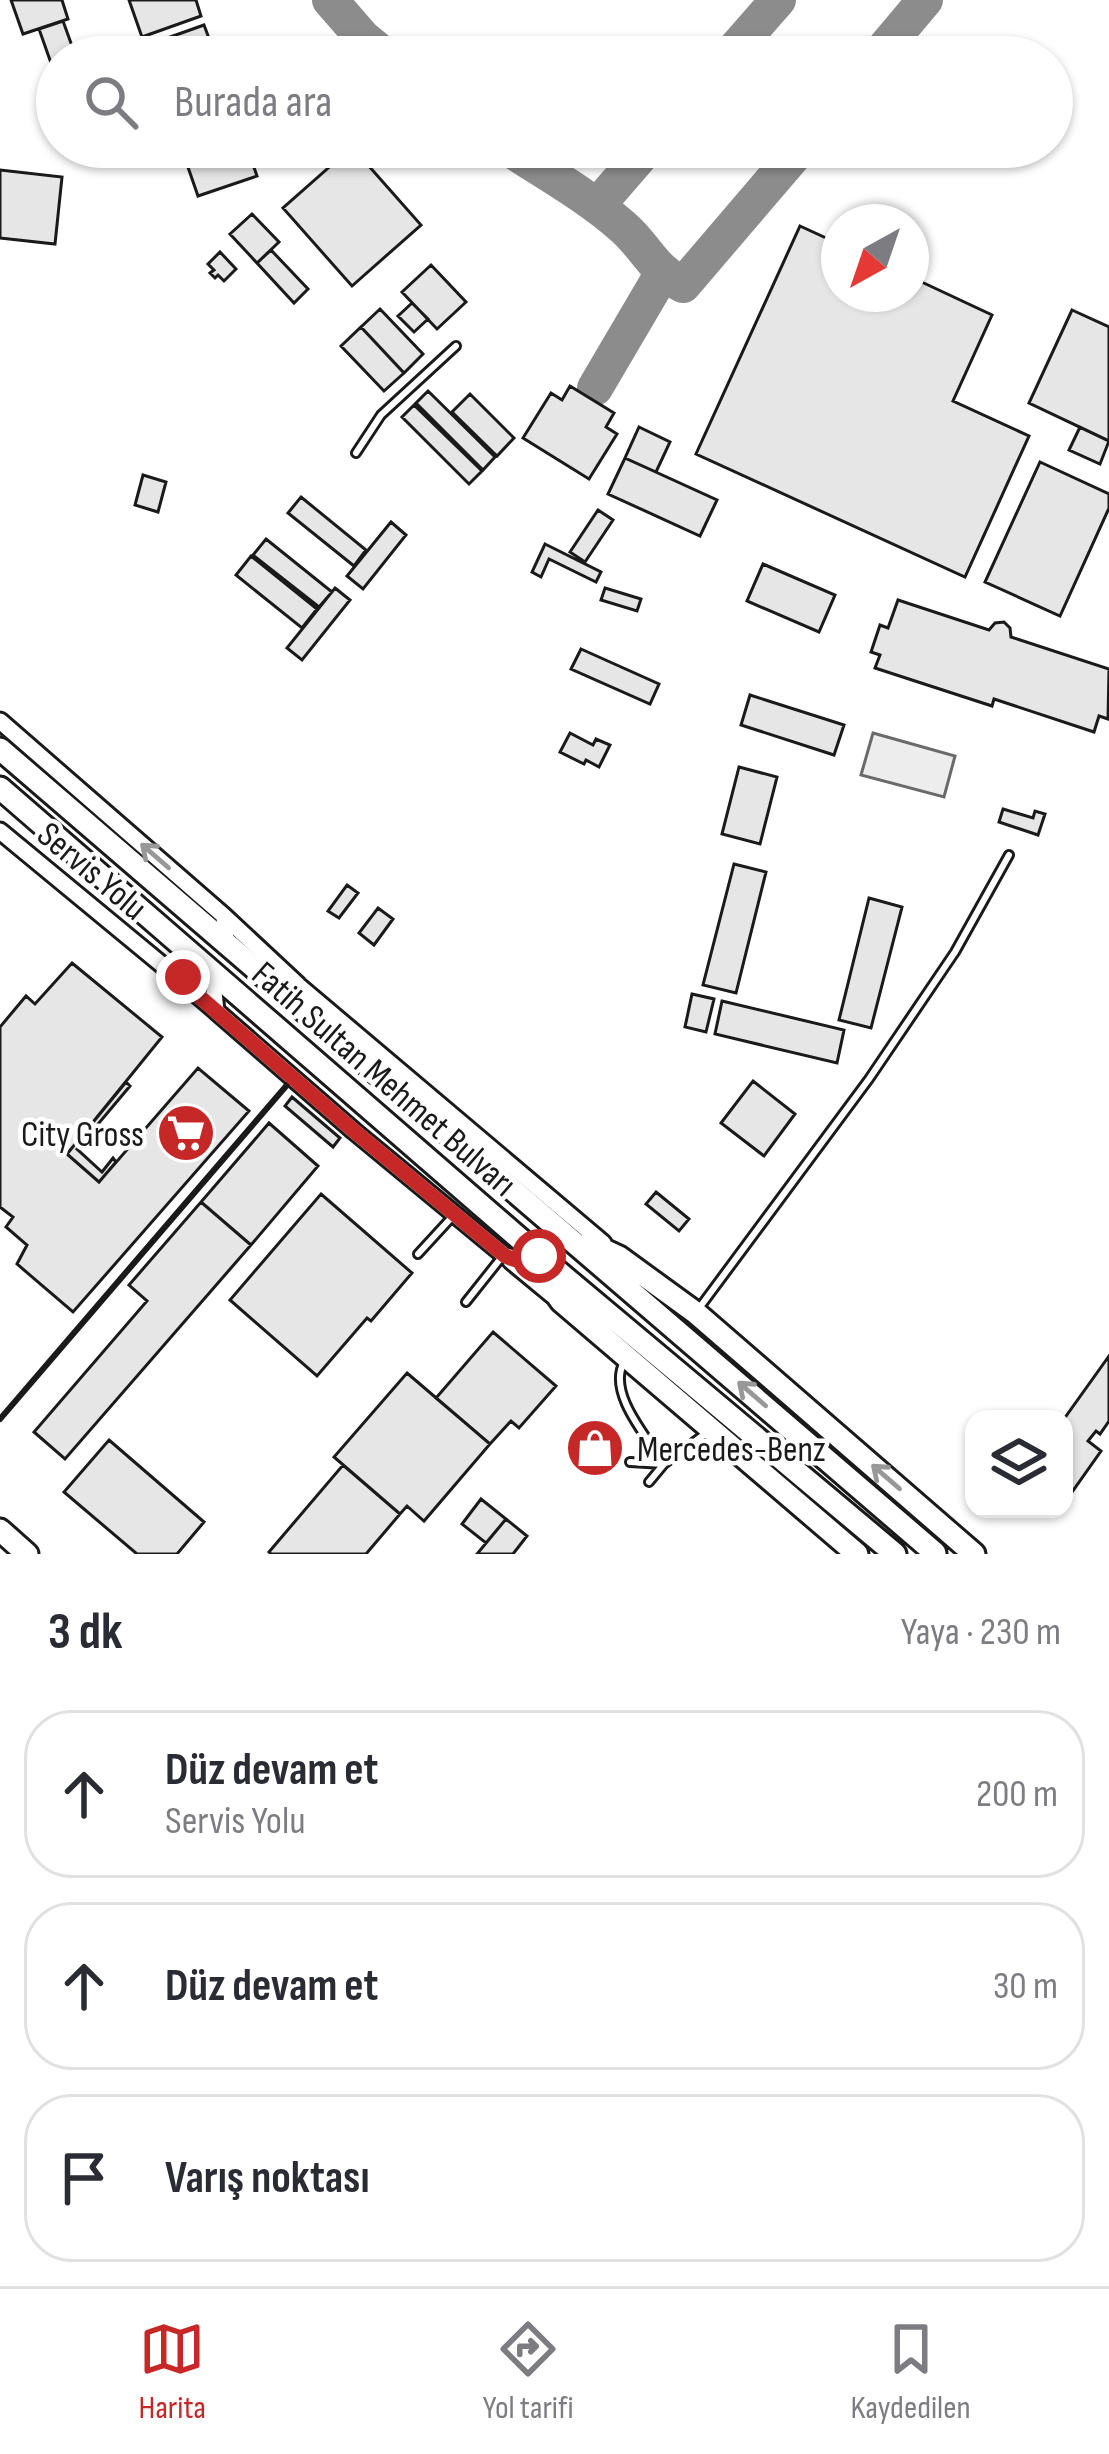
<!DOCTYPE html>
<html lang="tr">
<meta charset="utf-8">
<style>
body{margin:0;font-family:"Sofia Sans Condensed",sans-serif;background:#f7f7f7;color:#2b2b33}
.controls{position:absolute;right:36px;bottom:36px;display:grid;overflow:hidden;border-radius:24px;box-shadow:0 3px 9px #0004}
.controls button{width:108px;height:108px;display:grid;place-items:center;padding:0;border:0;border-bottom:3px solid #e1e1e2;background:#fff;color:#2b2b33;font:60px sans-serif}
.compass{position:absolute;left:821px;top:204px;width:108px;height:108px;border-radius:50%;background:#fff;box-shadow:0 3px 9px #0004;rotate:220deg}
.stop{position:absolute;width:36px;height:36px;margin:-27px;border:9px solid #c62828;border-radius:50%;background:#fff}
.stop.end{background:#c62828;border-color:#fff;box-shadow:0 3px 12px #0008}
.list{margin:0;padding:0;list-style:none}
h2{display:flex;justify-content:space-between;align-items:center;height:156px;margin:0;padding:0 48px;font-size:51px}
h2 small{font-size:39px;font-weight:400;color:#7c7c81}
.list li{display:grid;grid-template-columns:78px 1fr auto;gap:36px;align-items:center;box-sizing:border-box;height:168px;margin:0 24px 24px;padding:0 24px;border:3px solid #e1e1e2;border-radius:48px}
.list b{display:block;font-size:45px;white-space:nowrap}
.list p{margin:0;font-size:39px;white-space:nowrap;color:#7c7c81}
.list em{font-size:39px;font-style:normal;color:#7c7c81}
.icon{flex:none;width:66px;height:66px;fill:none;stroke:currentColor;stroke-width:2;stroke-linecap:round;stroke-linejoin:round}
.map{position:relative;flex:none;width:1109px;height:1554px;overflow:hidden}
.search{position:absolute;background:#fff;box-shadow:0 3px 9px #0004;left:36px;right:36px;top:36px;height:132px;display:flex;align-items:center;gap:30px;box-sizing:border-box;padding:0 42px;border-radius:66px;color:#7c7c81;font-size:45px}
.sheet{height:732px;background:#fff}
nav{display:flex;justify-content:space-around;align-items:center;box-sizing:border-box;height:168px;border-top:3px solid #e1e1e2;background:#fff;font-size:33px;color:#7c7c81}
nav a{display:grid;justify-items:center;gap:6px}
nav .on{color:#c62828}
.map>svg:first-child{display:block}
.built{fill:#ededed;stroke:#6a6a6a;stroke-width:3}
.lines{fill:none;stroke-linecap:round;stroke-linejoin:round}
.taxiway{stroke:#8c8c8c;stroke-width:36}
.building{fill:#e6e6e6;stroke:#1a1a1a;stroke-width:3}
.service-casing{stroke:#1a1a1a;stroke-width:12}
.tertiary-casing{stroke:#1a1a1a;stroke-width:21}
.primary-casing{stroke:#1a1a1a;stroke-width:27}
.trunk-casing{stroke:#1a1a1a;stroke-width:27}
.service{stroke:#fff;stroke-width:6}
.tertiary{stroke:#fff;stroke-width:15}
.primary{stroke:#fff;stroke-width:21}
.trunk{stroke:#fff;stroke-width:21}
.wall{stroke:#1a1a1a;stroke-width:6}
.oneway{stroke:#989898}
.route{stroke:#c62828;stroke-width:15}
.labels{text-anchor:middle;stroke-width:9;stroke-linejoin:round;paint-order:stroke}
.street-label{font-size:36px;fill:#1a1a1a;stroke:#fff}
.poi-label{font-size:36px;fill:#1a1a1a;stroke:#fff;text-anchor:end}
</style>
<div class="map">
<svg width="1109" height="1554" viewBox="0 0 1109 1554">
<rect width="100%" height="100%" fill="#fff"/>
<path class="built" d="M 873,733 L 955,756 L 944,797 L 861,775 Z"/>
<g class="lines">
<path class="taxiway" d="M 330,0 L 363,38 L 386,57
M 728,57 L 778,0
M 877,57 L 925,0
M 507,147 C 546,173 588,196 623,227 C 647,248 652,269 683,285 L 801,147
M 597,206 L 648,147
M 595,388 L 662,274"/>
</g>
<path class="building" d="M 11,0 L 62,0 L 68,19 L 23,34 Z
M 129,0 L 196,0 L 201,16 L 142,37 Z
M 63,21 L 76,57 L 57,57 L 57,80 L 39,29 Z
M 204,25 L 216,57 L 149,57 L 145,46 Z
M 181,147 L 247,147 L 257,176 L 198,196 Z
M 352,147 L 421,225 L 352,286 L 283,208 Z
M 0,170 L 62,177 L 55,244 L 0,238 Z
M 252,214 L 279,242 L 257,263 L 230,234 Z
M 800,226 L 839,244 L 839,294 L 911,294 L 911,277 L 992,315 L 953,401 L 1029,436 L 965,577 L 696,454 Z
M 271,250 L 308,289 L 294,303 L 257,263 Z
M 220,252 L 236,269 L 224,281 L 218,275 L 215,278 L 210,273 L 214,270 L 208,264 Z
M 431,265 L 466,302 L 437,329 L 402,292 Z
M 412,303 L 428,319 L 414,332 L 398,316 Z
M 380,309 L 423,354 L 404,373 L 361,327 Z
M 1072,310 L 1109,327 L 1109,441 L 1029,403 Z
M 361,327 L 404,373 L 384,391 L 341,346 Z
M 570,386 L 614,413 L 606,427 L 617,434 L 589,479 L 523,438 L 551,393 L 562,400 Z
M 428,391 L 495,457 L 483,470 L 416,403 Z
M 470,394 L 514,438 L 497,456 L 452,412 Z
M 414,405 L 482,471 L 469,484 L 402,417 Z
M 639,427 L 670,442 L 656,472 L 625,458 Z
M 1080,427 L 1109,441 L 1100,464 L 1069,450 Z
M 625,458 L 717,500 L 700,536 L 608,494 Z
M 1040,462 L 1109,494 L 1109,508 L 1060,616 L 985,582 Z
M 143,475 L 166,482 L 158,512 L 135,505 Z
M 301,497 L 366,550 L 354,566 L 288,513 Z
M 598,510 L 613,520 L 585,562 L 570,552 Z
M 391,522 L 406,535 L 363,589 L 347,576 Z
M 266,539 L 332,592 L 319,607 L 253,555 Z
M 545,544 L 601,572 L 596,582 L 549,559 L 541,577 L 532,572 Z
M 251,556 L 317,609 L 302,628 L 236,575 Z
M 763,564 L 835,595 L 819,632 L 747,601 Z
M 335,588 L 350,600 L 302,660 L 287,648 Z
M 605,588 L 641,599 L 637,611 L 601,600 Z
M 898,600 L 989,630 L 995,623 L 1004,622 L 1010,628 L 1011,637 L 1109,669 L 1108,719 L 1099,716 L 1094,732 L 994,699 L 992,706 L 875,668 L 880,655 L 871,652 L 880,625 L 888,628 Z
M 581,649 L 659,684 L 650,704 L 571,669 Z
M 750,695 L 844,725 L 834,755 L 741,725 Z
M 570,733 L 593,745 L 596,739 L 610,745 L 599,767 L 586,760 L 584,764 L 560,752 Z
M 739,767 L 777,777 L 760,844 L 722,834 Z
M 1003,809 L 1033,818 L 1035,811 L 1045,814 L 1038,835 L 999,822 Z
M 734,864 L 766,872 L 736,993 L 703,985 Z
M 347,885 L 358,893 L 339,918 L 328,911 Z
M 869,898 L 902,907 L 871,1028 L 839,1020 Z
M 378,908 L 393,919 L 374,945 L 359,933 Z
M 72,963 L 162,1037 L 67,1154 L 99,1182 L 198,1068 L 249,1111 L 73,1312 L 17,1264 L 27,1245 L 6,1227 L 13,1217 L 0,1207 L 0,1027 L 26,996 L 35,1004 Z
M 692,994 L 714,999 L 706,1032 L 685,1027 Z
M 722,1001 L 844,1030 L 837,1063 L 715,1034 Z
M 753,1081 L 795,1114 L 764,1156 L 721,1123 Z
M 126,1082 L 130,1086 L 77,1149 L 102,1172 L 113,1158 L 116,1162 L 99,1182 L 67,1154 Z
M 292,1097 L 340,1138 L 333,1147 L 285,1106 Z
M 269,1123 L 318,1166 L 251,1245 L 201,1202 Z
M 656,1192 L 689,1219 L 679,1231 L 646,1204 Z
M 321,1194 L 412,1273 L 371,1321 L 367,1318 L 317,1376 L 230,1300 Z
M 201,1202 L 251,1245 L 65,1459 L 34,1432 L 147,1301 L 129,1285 Z
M 493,1332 L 556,1386 L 519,1428 L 511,1421 L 490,1444 L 436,1398 Z
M 1109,1356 L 1109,1421 L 1100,1434 L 1096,1431 L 1088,1441 L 1101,1451 L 1072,1492 L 1064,1486 L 1064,1419 Z
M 407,1373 L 490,1444 L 424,1521 L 407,1506 L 400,1514 L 334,1457 Z
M 109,1440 L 204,1522 L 177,1554 L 137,1554 L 64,1492 Z
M 343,1465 L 400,1514 L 366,1554 L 271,1554 L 269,1552 Z
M 481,1499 L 506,1519 L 486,1543 L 462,1524 Z
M 506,1519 L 527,1536 L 513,1554 L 477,1554 Z"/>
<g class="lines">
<g class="service-casing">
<path id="service" d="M 356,453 L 381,415 L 456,346
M 418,1254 L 452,1217
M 466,1302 L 501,1258
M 700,1307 L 869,1079 L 955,952 L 1009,855
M 624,1362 C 607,1393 647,1437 664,1464
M 630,1462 L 664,1464
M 649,1482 L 664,1464 L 705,1434"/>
</g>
<g class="tertiary-casing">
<path id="tertiary" d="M 0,721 L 224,916 L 226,942
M 0,831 L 172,973 L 192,977 L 210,969
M 224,916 L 298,985
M 174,975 L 215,1010
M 219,977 L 214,992 L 216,1011 L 354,1131 L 504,1255 C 516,1261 526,1261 539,1256
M 271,982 L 300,987 L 603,1243
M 511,1261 L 552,1295"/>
</g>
<g class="primary-casing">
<path id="primary" d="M 0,1530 L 27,1554"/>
</g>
<g class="trunk-casing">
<path id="trunk" d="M 0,749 L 935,1553
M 0,788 L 550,1265 L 895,1554
M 589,1243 L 619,1257 L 696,1313 L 974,1554
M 550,1265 L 551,1287 L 561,1301 L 857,1554"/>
</g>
<use href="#service" class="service"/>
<use href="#tertiary" class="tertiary"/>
<use href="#primary" class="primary"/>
<use href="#trunk" class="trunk"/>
<path class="wall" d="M 0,1419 L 287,1085"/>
</g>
<defs><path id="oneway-shaft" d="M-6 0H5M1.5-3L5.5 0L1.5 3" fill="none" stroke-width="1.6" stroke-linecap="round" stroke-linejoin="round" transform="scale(3)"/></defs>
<g class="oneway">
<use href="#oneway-shaft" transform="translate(155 856) rotate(-139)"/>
<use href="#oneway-shaft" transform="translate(752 1394) rotate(-139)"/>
<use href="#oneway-shaft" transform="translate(886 1477) rotate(-139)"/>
</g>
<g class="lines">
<path class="route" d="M 183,977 L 172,973 L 354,1131 L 504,1255 C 516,1262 526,1262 539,1256"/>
</g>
<defs>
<g id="supermarket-disc" transform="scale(3)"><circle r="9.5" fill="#c62828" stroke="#fff"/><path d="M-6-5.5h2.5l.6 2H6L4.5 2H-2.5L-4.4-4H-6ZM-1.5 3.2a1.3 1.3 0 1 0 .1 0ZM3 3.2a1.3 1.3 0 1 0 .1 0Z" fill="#fff"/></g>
<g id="shop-disc" transform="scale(3)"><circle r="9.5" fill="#c62828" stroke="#fff"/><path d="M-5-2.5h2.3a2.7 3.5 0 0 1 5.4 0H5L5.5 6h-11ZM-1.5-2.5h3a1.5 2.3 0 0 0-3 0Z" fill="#fff"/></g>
</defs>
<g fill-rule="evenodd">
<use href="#supermarket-disc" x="186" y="1133"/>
<use href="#shop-disc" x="595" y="1448"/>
</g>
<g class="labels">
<g class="street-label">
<text transform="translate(93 870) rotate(40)" y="13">Servis Yolu</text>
<text transform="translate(385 1078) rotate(41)" y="13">Fatih Sultan Mehmet Bulvarı</text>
</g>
<g class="poi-label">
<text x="144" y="1146">City Gross</text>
<text x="637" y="1461" text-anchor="start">Mercedes-Benz</text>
</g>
</g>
</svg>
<div class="controls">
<button><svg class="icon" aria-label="layers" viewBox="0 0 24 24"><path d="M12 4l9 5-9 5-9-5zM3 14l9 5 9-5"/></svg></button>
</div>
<svg class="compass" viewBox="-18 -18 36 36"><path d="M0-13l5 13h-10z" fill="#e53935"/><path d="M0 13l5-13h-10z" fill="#7c7c81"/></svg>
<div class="stop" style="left:539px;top:1256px"></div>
<div class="stop end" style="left:183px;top:977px"></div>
<div class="search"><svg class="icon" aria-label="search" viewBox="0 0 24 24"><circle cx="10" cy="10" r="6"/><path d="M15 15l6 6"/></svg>Burada ara</div>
</div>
<section class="sheet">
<h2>3 dk<small>Yaya · 230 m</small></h2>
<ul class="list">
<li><svg class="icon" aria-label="ahead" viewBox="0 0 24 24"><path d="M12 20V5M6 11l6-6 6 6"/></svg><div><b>Düz devam et</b><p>Servis Yolu</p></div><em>200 m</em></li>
<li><svg class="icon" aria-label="ahead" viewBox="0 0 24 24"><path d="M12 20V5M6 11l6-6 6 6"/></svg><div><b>Düz devam et</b></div><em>30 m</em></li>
<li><svg class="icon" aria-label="arrive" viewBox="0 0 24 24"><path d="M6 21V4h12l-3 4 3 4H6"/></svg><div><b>Varış noktası</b></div></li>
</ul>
</section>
<nav>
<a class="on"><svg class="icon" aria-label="map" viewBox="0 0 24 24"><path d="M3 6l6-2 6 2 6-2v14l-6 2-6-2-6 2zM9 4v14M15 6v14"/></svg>Harita</a>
<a><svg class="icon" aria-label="directions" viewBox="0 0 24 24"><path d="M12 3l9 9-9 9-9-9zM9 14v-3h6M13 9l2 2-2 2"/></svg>Yol tarifi</a>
<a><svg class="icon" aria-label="saved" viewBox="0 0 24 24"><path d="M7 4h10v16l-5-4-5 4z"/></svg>Kaydedilen</a>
</nav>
